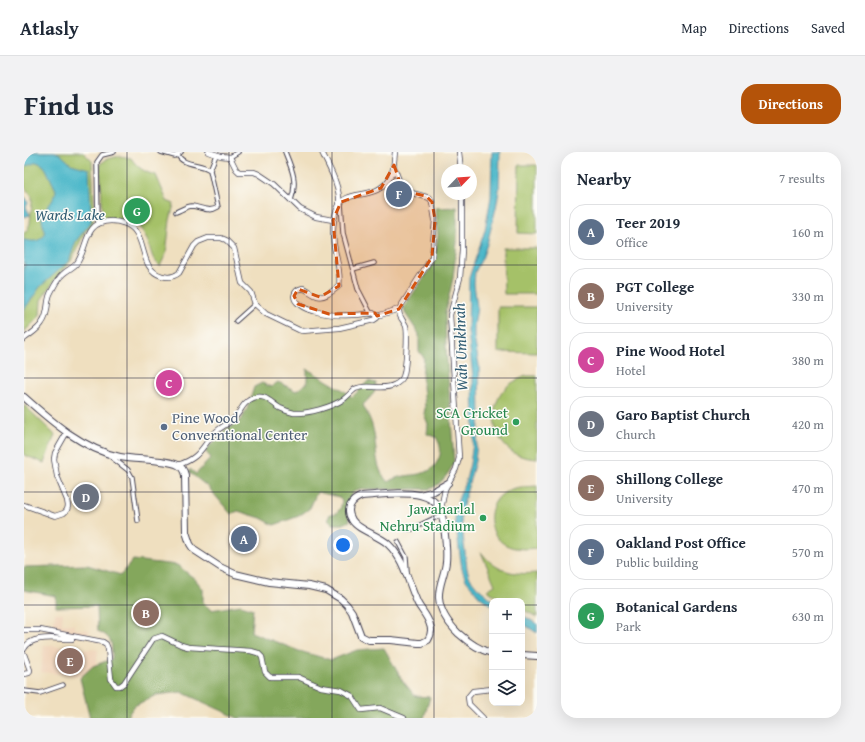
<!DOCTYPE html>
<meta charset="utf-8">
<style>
body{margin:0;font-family:"Gentium Book Plus",serif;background:#f2f2f3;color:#1f2937}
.controls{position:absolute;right:12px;bottom:12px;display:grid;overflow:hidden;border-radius:8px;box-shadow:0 4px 16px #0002}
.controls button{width:36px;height:36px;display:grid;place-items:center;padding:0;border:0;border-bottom:1px solid #e0e1e3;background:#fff;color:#1f2937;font:20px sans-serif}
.compass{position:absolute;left:417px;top:12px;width:36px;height:36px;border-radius:50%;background:#fff;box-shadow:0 4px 16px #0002;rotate:65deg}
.you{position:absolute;left:319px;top:393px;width:14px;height:14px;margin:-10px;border:3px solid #fff;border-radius:50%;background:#1a73e8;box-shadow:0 0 0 6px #1a73e833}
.badge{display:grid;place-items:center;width:26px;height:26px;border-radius:50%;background:#b45309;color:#fff;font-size:13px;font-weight:700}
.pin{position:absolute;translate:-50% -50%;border:2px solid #fff;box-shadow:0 1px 4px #0006}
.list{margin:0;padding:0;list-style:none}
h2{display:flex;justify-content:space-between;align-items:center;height:52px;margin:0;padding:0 16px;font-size:17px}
h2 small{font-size:13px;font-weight:400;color:#747a83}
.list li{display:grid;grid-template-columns:26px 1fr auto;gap:12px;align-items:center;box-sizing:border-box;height:56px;margin:0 8px 8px;padding:0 8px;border:1px solid #e0e1e3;border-radius:16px}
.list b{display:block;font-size:15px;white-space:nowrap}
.list p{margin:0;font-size:13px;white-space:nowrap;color:#747a83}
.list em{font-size:13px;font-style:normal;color:#747a83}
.icon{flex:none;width:22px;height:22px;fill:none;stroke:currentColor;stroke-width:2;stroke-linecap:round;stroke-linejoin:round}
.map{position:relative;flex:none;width:513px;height:566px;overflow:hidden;border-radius:16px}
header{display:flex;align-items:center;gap:24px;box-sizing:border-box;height:56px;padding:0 20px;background:#fff;border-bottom:1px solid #e0e1e3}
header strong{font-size:19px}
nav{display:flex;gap:22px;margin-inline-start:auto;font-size:14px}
.intro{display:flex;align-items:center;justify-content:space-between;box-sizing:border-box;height:96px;padding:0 24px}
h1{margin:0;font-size:28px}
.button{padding:10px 18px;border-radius:16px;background:#b45309;color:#fff;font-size:14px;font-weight:700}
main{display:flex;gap:24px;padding:0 24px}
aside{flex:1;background:#fff;border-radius:16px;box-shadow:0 4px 16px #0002}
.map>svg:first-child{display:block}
.built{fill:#f0d5bc}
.green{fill:#a5c167;stroke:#647251}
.forest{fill:#84a75c;stroke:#53644c}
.water{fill:#4cb7c9;stroke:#376c82}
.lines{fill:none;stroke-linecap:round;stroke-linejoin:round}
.minor-casing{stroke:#413e4f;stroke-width:5.5}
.tertiary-casing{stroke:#413e4f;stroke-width:6}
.primary-casing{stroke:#413e4f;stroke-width:8}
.minor{stroke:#fff;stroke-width:3.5}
.tertiary{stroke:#fff;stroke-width:4.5}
.primary{stroke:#fff;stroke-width:6}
.marked{fill:#d45411;fill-opacity:0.2;stroke:#d45411;stroke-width:3;stroke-dasharray:8 5;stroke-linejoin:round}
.grid{fill:none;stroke:#22223b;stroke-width:1;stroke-opacity:0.55}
.leisure-dot{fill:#2e9e5b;stroke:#fdfcf7;stroke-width:1.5}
.service-dot{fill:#5c6f8a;stroke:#fdfcf7;stroke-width:1.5}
.labels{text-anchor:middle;stroke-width:3;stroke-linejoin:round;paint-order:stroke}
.leisure-label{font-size:15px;fill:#27864d;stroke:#fdfcf7;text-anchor:end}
.service-label{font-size:15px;fill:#4e5e75;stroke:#fdfcf7;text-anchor:start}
.water-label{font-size:16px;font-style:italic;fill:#335e74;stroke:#fdfcf7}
</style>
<header>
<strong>Atlasly</strong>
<nav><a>Map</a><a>Directions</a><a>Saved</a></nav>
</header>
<div class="intro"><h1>Find us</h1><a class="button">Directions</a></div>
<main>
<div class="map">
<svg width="513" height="566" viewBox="0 0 513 566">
<rect width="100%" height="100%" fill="#fdfcf7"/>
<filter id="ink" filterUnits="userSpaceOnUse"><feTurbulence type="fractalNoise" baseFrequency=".025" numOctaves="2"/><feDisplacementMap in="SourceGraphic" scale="8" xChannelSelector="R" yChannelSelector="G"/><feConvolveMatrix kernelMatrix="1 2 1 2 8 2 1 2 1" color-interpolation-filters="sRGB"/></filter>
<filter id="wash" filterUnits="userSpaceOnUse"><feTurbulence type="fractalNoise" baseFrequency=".012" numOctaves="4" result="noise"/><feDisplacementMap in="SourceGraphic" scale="16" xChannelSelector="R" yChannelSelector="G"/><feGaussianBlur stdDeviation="0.9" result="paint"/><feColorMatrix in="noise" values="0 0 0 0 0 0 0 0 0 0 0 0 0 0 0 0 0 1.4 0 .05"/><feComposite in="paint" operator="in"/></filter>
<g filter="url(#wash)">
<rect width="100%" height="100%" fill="#efdfbf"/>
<path class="built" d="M 31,461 L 39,461 L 38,472 L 50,472 L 50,477 L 65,478 L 65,483 L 29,481 Z
M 20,493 L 74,498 L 71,526 L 17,520 Z"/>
<path class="green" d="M 0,0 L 59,0 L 68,9 L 70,51 L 69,72 L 61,80 L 47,109 L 35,122 L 17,148 L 16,164 L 0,180 L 0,81 L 4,77 L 6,71 L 8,51 L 8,45 L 0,34 Z
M 96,4 L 107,6 C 113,15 121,21 132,23 L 143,49 L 150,52 L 146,68 L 142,102 L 136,114 C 128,107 128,103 125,93 C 117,68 102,65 79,67 L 76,12 L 83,7 Z
M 495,13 L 513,13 L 513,82 L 494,81 Z
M 479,96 L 513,96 L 513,142 L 480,142 Z
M 474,155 L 513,155 L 513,201 L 474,200 Z
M 502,224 L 513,224 L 513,307 C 504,306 495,305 487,299 C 468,285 465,257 479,239 C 485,231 493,228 502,224 Z
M 0,253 L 31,283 L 20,311 L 0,303 Z
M 513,334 L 513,396 C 503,397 492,398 482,393 C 463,383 461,353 480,341 C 489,334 502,335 513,334 Z
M 457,400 C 472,420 489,423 513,421 L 513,465 L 498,457 L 498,449 L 480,449 L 463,438 L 471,433 Z"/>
<path class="forest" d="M 433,55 L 433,90 L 429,126 L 421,161 L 422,195 L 430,311 C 424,322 418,332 406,337 L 336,337 L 328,341 L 323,356 L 326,369 L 319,372 L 309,372 L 304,367 L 306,362 L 313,361 L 317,355 L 318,348 L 315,345 L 293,340 L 286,356 L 275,364 L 250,373 L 237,366 L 214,359 L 207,362 L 184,335 L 165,320 L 166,317 L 172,322 L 187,306 L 181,299 L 201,278 L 212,272 L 219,265 L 223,257 L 230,235 L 238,231 L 247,235 L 254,230 L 272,239 L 283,231 L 283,217 L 319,238 L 328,245 L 344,229 L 352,231 L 350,241 L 339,253 C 342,259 346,266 348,273 C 354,292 349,316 364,330 C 380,318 406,330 415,306 C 418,298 416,292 412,285 L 403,282 L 404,272 L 400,262 L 401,256 L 398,223 L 400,206 L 395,199 L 395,182 L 381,161 L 380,155 L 410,111 L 414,84 L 412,56 Z
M 109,408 L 153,413 L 171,427 L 179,437 L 179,451 L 187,458 L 217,453 L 229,457 L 227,480 L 275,499 L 307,508 L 333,498 L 360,496 L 378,528 L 391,544 L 406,545 L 400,566 L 214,566 L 157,540 L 132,543 L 110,554 L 102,566 L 66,566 L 56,526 L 69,514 L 88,507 C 88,491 89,486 74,479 L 73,454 L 32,455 L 32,444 L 0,438 L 0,415 L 63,413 L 97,423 Z"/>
<path class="water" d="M 0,0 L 30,0 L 36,2 L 47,12 L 65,17 L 67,65 L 67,70 L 52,89 L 45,109 L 16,135 L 0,158 L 0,118 L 1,112 L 0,111 L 0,88 C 8,89 12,91 19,85 L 21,78 C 11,56 29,58 32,38 L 22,17 L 19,13 L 13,10 L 0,15 Z
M 468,0 L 476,0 L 475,39 L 472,56 L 463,92 L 459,104 L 451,120 L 450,132 L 453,155 L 450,174 L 450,185 L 455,213 L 456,264 L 451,309 L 438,357 L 437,367 L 443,417 L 446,426 L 453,435 L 470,449 L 468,449 L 468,454 L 455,444 L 442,428 L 438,417 L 431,368 L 434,348 L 442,328 L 446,312 L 450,284 L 449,226 L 444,179 L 445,126 L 461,78 L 467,45 Z
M 0,45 L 2,46 L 4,51 L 2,55 L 6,63 L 0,65 Z
M 498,463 L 513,472 L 513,481 L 498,471 Z"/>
</g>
<g filter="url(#ink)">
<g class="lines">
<g class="minor-casing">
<path id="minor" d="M 137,0 L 151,4 L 157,0
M 261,0 C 268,17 274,30 267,48
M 206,5 L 214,0
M 186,18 L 192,3
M 317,51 L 319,81 L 334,137 L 347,162
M 152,60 C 157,58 163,54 168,54 C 177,55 185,61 194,55 L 186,18 C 177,11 159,14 154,3
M 74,72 L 73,10 L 78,3 L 90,0
M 329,117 L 350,111
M 212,169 L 231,152
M 86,304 L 104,318 L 108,325 L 114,369
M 379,374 L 383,377 L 388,377 L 419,362
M 374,390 L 382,405 L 383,419
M 0,539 L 16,541 L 39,533"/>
</g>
<g class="tertiary-casing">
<path id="tertiary" d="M 184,0 L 197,4 L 206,5 L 212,17 L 215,20 L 230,20 L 235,22 L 250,32 L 276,57 L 292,65 L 309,68
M 298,0 C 305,16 317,35 315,53
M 435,0 L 437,18
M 353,164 L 375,157
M 0,187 C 6,182 14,178 18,171 C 25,162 22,152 26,142 C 29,136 33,127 39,122 C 43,118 49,116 53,111 C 64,95 60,69 87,69 C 95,69 106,72 111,79 C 122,92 117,118 138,124 C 145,126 150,125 155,121 L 170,94 L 174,90 L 184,86 L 197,86 L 202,88 L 210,96 L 218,131 L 227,140 L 231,152 L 242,162 L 275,178 L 278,179 L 315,176 L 350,168 L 353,166 L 353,164 L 349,161 C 330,164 309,165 290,159 C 285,158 280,156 276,153 C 267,147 269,138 279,136 C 283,138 287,141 291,143 C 299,148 309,139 315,134 C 317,124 314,113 312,103 C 308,87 307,71 314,55 C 323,35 353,51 367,24 C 370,17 370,8 371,0
M 154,313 C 179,305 177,293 194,278 C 200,273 208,270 213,263 C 219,255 219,251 229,246 C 241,241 247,251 256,256 C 260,258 266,260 270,261 C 284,262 308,255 320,247 C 324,244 327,240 331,237 C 343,231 358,239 370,233 C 374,231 377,229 379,225 C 382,218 384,181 382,174 C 379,167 374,165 375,157 L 408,105 L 411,68 L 408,50 L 406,46 L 384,40 L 376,31 L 370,15
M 0,353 L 31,364 L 40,361 L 43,358 L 44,354 L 43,348 L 33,324 L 30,307 L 31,301 L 43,280
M 417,357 L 421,337 L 432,317 L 435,306 L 426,163 L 436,126 L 438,98 L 438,42
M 0,478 L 16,478 L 79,490 L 82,492 L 84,497 L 87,527 L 92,534 L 96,534 L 100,531 L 129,487 L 138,484 L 157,493 L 164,495 L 227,499 L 234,501 L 238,505 L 241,520 L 246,525 L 274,525 L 297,535 L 317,538 L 328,544 L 337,558 L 356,556 L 380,566
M 0,497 C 7,482 33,487 48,487
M 0,502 L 6,518 L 5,521 L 0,522
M 459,566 L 445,552 L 444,545 L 449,539 L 468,537"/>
</g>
<g class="primary-casing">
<path id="primary" d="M 0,245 C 28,270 59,297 96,305 C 111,308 142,307 154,313 C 158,315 160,319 161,323 L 162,380 L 166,392 L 170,398 L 196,415 L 211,422 L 245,430 L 285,434 L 302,438 L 317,447 L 323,453 L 328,460 L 337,484 L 345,488 L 367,488 L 394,491 L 398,491 L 404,488 C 407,483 408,478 406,473 C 404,465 398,459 394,452 C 384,431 381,408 364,392 C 354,383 334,378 328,368 C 321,357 327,348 338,344 C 356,343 378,339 396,343 C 418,348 419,364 421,383 C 422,392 423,401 422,410 C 421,422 414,434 415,446 C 416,459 425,472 434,481 C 444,490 455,498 468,501
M 396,343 L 410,339 L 424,331
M 498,503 L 513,504"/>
</g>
<use href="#minor" class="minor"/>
<use href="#tertiary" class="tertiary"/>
<use href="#primary" class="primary"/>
</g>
</g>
<path class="marked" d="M 370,13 L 376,31 L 384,40 L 402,44 L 408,50 L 411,68 L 408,105 L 375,157 L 353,164 L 351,161 L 305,162 L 274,152 L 270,144 L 274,137 L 296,145 L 315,134 L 309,68 L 317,50 L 357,36 Z"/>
<path class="grid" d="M 103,0 L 103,566M 205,0 L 205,566M 308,0 L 308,566M 410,0 L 410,566M 0,113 L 513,113M 0,226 L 513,226M 0,340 L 513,340M 0,453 L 468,453M 498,453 L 513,453"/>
<g class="leisure-dot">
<circle cx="492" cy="270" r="4"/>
<circle cx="459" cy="366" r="4"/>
</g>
<circle class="service-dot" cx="140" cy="275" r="4"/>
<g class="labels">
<g class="leisure-label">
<text x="484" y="266">SCA Cricket<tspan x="484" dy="17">Ground</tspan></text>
<text x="451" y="362">Jawaharlal<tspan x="451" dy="17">Nehru Stadium</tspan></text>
</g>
<g class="service-label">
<text x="148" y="271">Pine Wood<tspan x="148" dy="17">Converntional Center</tspan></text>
</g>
<g class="water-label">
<text x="46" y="68">Wards Lake</text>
<text transform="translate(436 195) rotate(-92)" y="6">Wah Umkhrah</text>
</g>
</g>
</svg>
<div class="controls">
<button>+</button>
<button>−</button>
<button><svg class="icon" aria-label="layers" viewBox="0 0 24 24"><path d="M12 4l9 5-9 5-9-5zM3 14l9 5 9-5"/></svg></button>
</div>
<svg class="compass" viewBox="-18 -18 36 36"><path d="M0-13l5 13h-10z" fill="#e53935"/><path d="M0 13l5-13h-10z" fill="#747a83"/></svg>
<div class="you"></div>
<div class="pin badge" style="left:220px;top:387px;background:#5c6f8a">A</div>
<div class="pin badge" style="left:122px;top:461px;background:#8d6e63">B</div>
<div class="pin badge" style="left:145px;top:231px;background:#d1479c">C</div>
<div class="pin badge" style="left:62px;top:345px;background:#6b7280">D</div>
<div class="pin badge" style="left:46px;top:509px;background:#8d6e63">E</div>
<div class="pin badge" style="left:375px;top:42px;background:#5c6f8a">F</div>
<div class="pin badge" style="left:113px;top:59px;background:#2e9e5b">G</div>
</div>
<aside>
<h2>Nearby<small>7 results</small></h2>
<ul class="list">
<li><span class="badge" style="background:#5c6f8a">A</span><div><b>Teer 2019</b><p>Office</p></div><em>160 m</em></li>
<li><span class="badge" style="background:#8d6e63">B</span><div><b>PGT College</b><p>University</p></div><em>330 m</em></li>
<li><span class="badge" style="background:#d1479c">C</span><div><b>Pine Wood Hotel</b><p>Hotel</p></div><em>380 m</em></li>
<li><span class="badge" style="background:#6b7280">D</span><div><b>Garo Baptist Church</b><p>Church</p></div><em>420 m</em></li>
<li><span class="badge" style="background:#8d6e63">E</span><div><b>Shillong College</b><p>University</p></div><em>470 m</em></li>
<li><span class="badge" style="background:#5c6f8a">F</span><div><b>Oakland Post Office</b><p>Public building</p></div><em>570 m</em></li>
<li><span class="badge" style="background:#2e9e5b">G</span><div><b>Botanical Gardens</b><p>Park</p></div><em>630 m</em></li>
</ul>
</aside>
</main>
